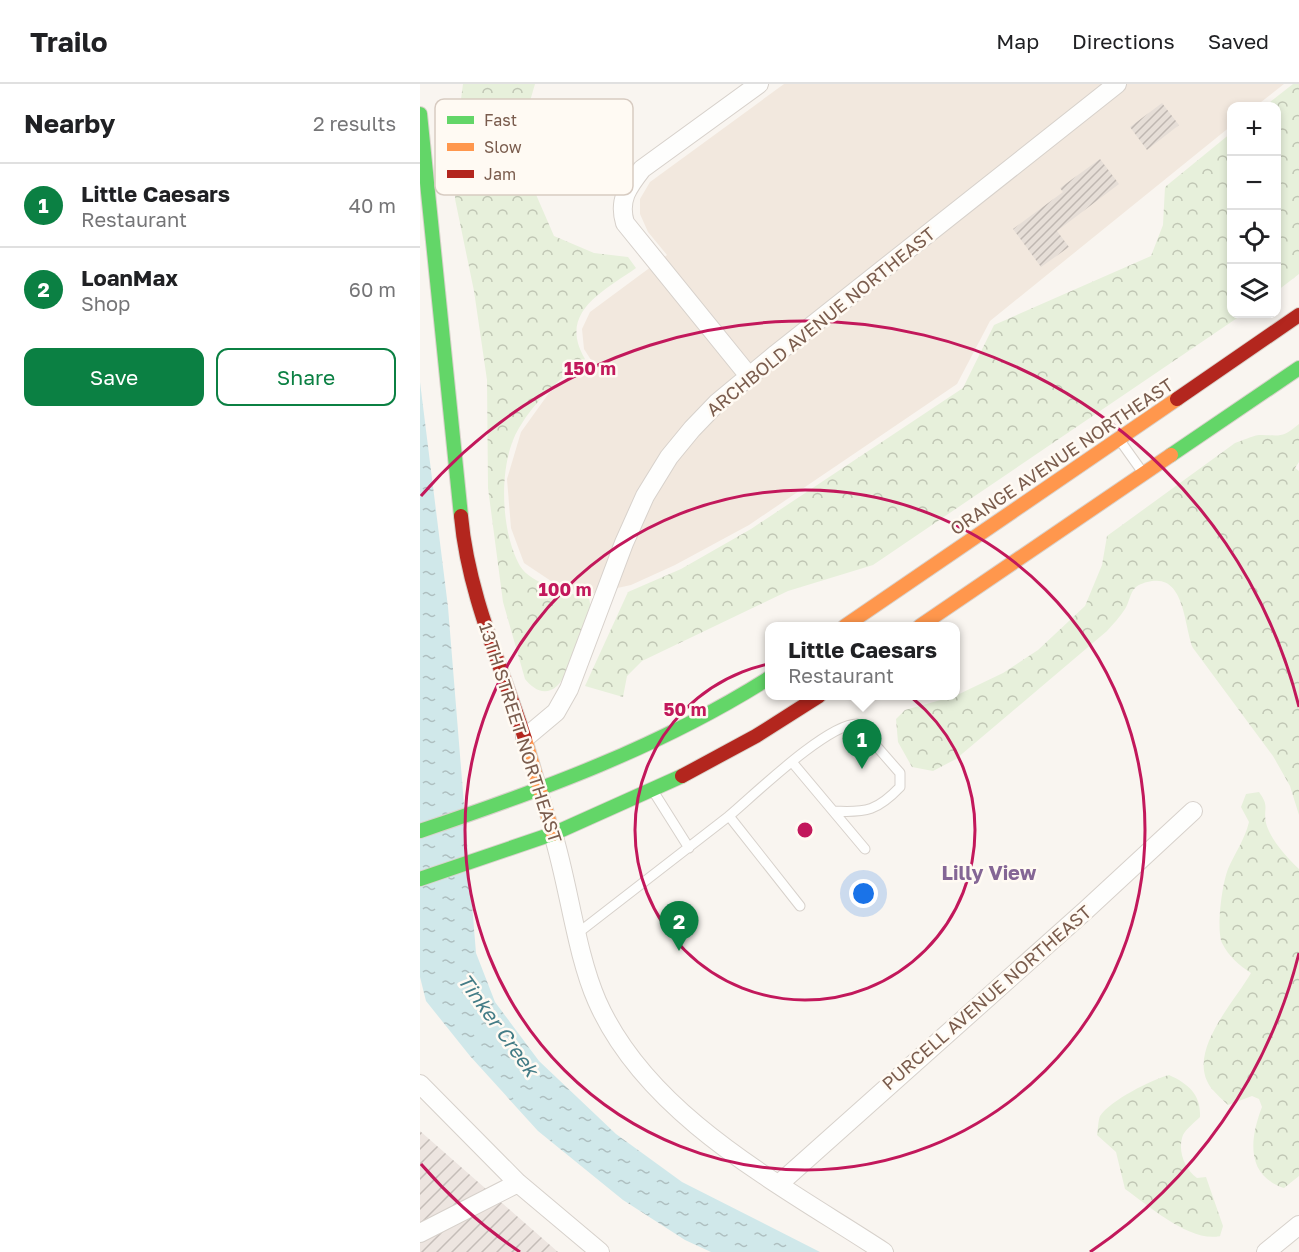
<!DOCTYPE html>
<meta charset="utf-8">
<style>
body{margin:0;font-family:"Golos Text",sans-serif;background:#f2f2f2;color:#202124}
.controls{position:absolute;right:18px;top:18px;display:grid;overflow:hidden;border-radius:12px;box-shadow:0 3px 9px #0003}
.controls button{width:54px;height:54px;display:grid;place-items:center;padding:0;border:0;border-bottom:2px solid #e0e0e0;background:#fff;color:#202124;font:30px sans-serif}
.you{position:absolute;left:444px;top:810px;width:21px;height:21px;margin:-15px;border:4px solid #fff;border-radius:50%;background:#1a73e8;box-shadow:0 0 0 9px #1a73e833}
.badge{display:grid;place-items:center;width:39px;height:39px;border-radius:50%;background:#0b8043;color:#fff;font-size:20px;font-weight:700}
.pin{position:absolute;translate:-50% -50px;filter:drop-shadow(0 2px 3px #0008)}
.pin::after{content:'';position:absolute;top:32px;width:21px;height:18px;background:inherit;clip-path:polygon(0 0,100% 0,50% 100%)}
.popup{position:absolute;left:345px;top:538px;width:195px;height:78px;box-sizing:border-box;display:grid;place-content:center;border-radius:12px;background:#fff;filter:drop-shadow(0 2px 4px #0005);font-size:20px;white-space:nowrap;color:#757577}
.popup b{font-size:22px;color:#202124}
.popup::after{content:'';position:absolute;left:50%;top:100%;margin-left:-12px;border:12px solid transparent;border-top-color:#fff}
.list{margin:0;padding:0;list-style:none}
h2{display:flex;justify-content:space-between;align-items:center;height:78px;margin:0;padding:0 24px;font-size:26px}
h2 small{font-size:20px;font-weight:400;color:#757577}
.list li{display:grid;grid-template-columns:39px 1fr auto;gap:18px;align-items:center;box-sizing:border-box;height:84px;padding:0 24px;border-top:2px solid #e0e0e0}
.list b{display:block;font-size:22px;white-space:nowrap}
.list p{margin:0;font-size:20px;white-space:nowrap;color:#757577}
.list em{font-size:20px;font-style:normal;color:#757577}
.actions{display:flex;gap:12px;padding:18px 24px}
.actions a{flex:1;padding:14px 0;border:2px solid #0b8043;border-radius:12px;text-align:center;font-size:21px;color:#0b8043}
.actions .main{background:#0b8043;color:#fff}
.icon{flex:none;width:33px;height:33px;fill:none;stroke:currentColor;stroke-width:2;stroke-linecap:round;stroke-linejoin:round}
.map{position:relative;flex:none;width:879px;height:1168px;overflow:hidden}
header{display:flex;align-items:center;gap:36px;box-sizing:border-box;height:84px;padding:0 30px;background:#fff;border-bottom:2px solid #e0e0e0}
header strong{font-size:28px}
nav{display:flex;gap:33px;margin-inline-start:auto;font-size:21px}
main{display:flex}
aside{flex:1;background:#fff}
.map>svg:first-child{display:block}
.residential{fill:#f2e8de}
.industrial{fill:url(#industrial-furrows)}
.forest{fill:url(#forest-crowns)}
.water{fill:url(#water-ripples)}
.building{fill:url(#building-hatch)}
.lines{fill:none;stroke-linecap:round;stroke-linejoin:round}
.lane-casing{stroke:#d7d1cb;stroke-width:11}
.street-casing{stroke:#d7d1cb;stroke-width:20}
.fast-casing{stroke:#d9d2cb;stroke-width:16}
.slow-casing{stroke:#d9d2cb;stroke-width:16}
.jam-casing{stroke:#d9d2cb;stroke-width:16}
.lane{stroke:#fefefd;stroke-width:9}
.street{stroke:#fefefd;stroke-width:18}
.fast{stroke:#63d668;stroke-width:14}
.slow{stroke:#ff974d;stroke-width:14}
.jam{stroke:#b3261e;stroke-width:14}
.ring{fill:none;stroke:#c2185b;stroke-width:3}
.labels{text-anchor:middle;stroke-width:5;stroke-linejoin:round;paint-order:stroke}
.street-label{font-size:18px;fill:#7a5c4d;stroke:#fffaf3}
.neighbourhood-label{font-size:20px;font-weight:bold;fill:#846695;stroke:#fffaf3}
.water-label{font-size:20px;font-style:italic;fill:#437c86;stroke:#fffaf3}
.key{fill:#fffaf3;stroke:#d7cbc1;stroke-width:1.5}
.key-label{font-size:16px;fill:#7a5c4d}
.centre{fill:#c2185b;stroke:#fffaf3;stroke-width:3}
.ring-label{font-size:18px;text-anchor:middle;font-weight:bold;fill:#c2185b;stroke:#fffaf3;stroke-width:5;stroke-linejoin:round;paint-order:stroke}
</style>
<header>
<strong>Trailo</strong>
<nav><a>Map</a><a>Directions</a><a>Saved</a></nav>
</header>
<main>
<aside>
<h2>Nearby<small>2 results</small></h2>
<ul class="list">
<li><span class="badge">1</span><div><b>Little Caesars</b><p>Restaurant</p></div><em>40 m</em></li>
<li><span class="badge">2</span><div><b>LoanMax</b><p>Shop</p></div><em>60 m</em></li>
</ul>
<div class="actions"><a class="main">Save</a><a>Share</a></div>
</aside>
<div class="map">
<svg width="879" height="1168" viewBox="0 0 879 1168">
<defs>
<pattern id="industrial-furrows" width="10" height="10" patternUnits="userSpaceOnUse" patternTransform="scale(1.5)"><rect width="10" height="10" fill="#ede5e0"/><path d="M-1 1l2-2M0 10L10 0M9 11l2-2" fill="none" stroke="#c5bdb8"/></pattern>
<pattern id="forest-crowns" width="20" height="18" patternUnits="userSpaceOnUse" patternTransform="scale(1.5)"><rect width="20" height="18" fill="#e7f0db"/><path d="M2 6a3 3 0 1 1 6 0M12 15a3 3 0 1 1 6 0" fill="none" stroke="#c0c6b4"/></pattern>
<pattern id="water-ripples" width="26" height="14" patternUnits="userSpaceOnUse" patternTransform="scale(1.5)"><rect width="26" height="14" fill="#d0e8ea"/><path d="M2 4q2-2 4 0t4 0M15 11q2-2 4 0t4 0" fill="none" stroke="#aebfc0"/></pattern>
<pattern id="building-hatch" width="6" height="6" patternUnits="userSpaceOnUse" patternTransform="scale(1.5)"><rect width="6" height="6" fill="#e6ded7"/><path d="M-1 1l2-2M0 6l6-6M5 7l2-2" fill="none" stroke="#bfb7b1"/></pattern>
</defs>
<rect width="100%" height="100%" fill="#f9f5f0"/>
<path class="residential" d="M 364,0 L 864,0 L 836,22 L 812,22 L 811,42 L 570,237 L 537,300 L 329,441 L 255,481 L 211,501 L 170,510 L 137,501 L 104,479 L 91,444 L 87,395 L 101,348 L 129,309 L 171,276 L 164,265 L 162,245 L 170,228 L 247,171 L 228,148 L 220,130 L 220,115 L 230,98 Z"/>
<path class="industrial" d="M 0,1047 L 138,1168 L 0,1168 Z"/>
<path class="forest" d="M 43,0 L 115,0 L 105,34 L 111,99 L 134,152 L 174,169 L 208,173 L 216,184 C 184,207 137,228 165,275 C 139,296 116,315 99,344 C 78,378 80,447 100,482 C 111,500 149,510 169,514 C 170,519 171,524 170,528 C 166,544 149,592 137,602 C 125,613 113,605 105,595 L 83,518 L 68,404 L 67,296 L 54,207 L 35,115 L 35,61 Z
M 873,0 L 879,0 L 879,190 L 857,207 L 856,22 L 845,22 Z
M 811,49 L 812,230 L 823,230 L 453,481 L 368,507 L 222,577 L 207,592 L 203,613 L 165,602 L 208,508 L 261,485 L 331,445 L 543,304 L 574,241 L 731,172 L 743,141 L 745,103 Z
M 879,340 L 879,378 L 875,384 L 879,387 L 879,731 L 870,702 L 853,672 L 773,564 C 764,542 765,492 732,497 C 726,498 719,500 715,504 C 710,509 709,519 705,525 C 700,533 693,540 687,547 L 536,675 L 513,687 L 492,683 L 478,658 L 476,635 L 485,626 L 535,612 L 583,589 L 618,566 L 665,522 L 682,481 L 687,452 L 815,359 C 822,357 831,352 839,351 C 860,351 861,355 879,340 Z
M 839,708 C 850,723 843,724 846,739 C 850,755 867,774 879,785 L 879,1092 L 864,1104 C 825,1091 830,1054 842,1023 L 839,1015 L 832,1012 L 808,1021 C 803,1016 797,1011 792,1005 C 764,970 814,919 831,889 C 819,881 809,873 802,859 C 796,845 802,800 808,785 C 815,769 825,755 829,738 L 821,723 L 826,710 Z
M 749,991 C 769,1000 781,1011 780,1033 C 775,1038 766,1045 763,1051 C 757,1067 765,1085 777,1094 L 786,1093 L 803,1142 L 800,1152 C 771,1159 729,1122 705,1105 L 696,1068 L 677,1051 C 678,1046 678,1037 680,1032 C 691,1016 731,996 749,991 Z"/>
<path class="water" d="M 0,298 L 28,523 L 56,869 L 75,918 L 119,977 L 196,1050 L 262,1098 L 400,1168 L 291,1168 L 265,1156 L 203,1116 L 118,1047 L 50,972 L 6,917 L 0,893 Z"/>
<path class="building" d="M 742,19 L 759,41 L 727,66 L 710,43 Z
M 680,75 L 699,100 L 637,147 L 649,163 L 621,183 L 593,145 L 643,108 L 640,104 Z"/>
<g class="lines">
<g class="lane-casing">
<path id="lane" d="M 701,358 L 721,386
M 372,678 L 445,765
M 235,710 L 269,764
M 309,732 C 335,710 407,640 437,640 L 480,689 L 480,703 C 458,726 447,729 414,727
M 158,849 L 309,732 L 380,822"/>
</g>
<g class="street-casing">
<path id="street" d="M 329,292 L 205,139 C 198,116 208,103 222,85 L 339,0
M 105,654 L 136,628 L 149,605 L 204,459 L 225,412 L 249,373 L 272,345 L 297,319 L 356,270 L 697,0
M 133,750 C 149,802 156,869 177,917 C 228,1033 362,1101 464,1168
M 0,1000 L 98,1099 L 180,1168
M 360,1099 L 666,826 L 773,727
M 0,1149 L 98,1099
M 846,1168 L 879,1141"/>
</g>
<g class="fast-casing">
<path id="fast" d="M 0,30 L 41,432
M 751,371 L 879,284
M 0,747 C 122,706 240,663 349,594
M 0,795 L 135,749 L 262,692"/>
</g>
<g class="slow-casing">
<path id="slow" d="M 425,542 L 757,315
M 500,542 L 751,371
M 105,655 L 133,750"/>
</g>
<g class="jam-casing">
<path id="jam" d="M 757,315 L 879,231
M 41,432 C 48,510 81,581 105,655
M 262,692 L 336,652 L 399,612"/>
</g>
<use href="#lane" class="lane"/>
<use href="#street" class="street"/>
<use href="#fast" class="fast"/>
<use href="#slow" class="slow"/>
<use href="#jam" class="jam"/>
</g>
<g class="ring">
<circle cx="385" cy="746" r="170"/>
<circle cx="385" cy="746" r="340"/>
<path d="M879 869A509 509 0 0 1 670 1168M100 1168A509 509 0 0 1 1 1080M1 412A509 509 0 0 1 879 623"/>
</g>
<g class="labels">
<g class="street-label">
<text transform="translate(401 238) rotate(-39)" y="6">ARCHBOLD AVENUE NORTHEAST</text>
<text transform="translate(642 373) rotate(-34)" y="6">ORANGE AVENUE NORTHEAST</text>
<text transform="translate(100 649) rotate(72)" y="6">13TH STREET NORTHEAST</text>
<text transform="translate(567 914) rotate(-41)" y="6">PURCELL AVENUE NORTHEAST</text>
</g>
<g class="neighbourhood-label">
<text x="569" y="796">Lilly View</text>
</g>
<g class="water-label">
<text transform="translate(78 941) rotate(54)" y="7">Tinker Creek</text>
</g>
</g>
<rect x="15" y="15" width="198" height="96" rx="9" class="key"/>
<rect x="27" y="32" width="27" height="8" fill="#63d668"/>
<rect x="27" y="59" width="27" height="8" fill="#ff974d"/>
<rect x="27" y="86" width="27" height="8" fill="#b3261e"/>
<g class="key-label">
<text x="64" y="42">Fast</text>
<text x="64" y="69">Slow</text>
<text x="64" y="96">Jam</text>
</g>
<circle cx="385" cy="746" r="9" class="centre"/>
<g class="ring-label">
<text x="170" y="291">150 m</text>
<text x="145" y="512">100 m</text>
<text x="265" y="632">50 m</text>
</g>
</svg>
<div class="controls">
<button>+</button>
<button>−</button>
<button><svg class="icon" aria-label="locate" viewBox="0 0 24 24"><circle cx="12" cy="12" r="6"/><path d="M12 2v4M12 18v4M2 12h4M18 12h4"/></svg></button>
<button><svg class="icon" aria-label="layers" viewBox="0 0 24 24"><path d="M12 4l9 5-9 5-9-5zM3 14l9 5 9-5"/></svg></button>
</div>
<div class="you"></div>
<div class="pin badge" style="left:442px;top:685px">1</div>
<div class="popup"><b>Little Caesars</b>Restaurant</div>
<div class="pin badge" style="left:259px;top:867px">2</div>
</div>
</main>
